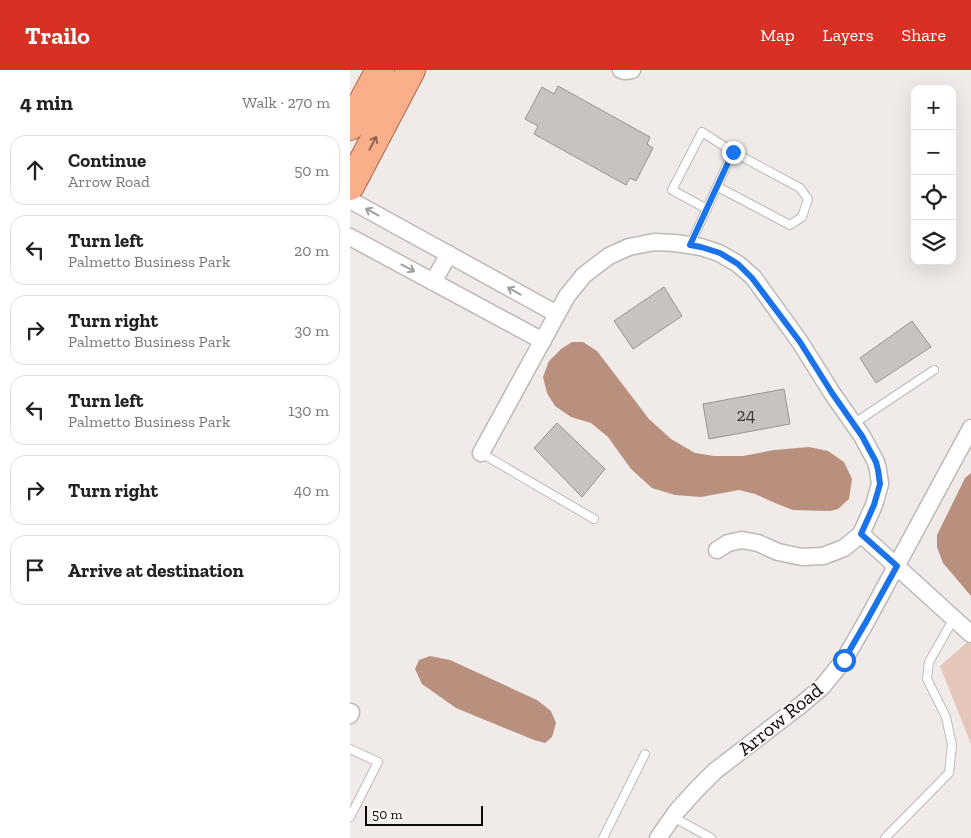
<!DOCTYPE html>
<meta charset="utf-8">
<style>
body{margin:0;font-family:"Zilla Slab",serif;background:#f2f2f2;color:#222}
.controls{position:absolute;right:15px;top:15px;display:grid;overflow:hidden;border-radius:10px;box-shadow:0 5px 20px #0002}
.controls button{width:45px;height:45px;display:grid;place-items:center;padding:0;border:0;border-bottom:1px solid #e0e0e0;background:#fff;color:#222;font:25px sans-serif}
.scale{position:absolute;left:15px;bottom:12px;width:118px;box-sizing:border-box;padding-left:5px;border:2px solid #0e0c0c;border-top:0;font-size:14px;line-height:18px;white-space:nowrap;color:#0e0c0c;-webkit-text-stroke:4px #fdf8f5;paint-order:stroke}
.stop{position:absolute;width:15px;height:15px;margin:-11px;border:4px solid #1a73e8;border-radius:50%;background:#fff}
.stop.end{background:#1a73e8;border-color:#fff;box-shadow:0 1px 5px #0008}
.list{margin:0;padding:0;list-style:none}
h2{display:flex;justify-content:space-between;align-items:center;height:65px;margin:0;padding:0 20px;font-size:21px}
h2 small{font-size:16px;font-weight:400;color:#767676}
.list li{display:grid;grid-template-columns:32px 1fr auto;gap:15px;align-items:center;box-sizing:border-box;height:70px;margin:0 10px 10px;padding:0 10px;border:1px solid #e0e0e0;border-radius:15px}
.list b{display:block;font-size:19px;white-space:nowrap}
.list p{margin:0;font-size:16px;white-space:nowrap;color:#767676}
.list em{font-size:16px;font-style:normal;color:#767676}
.icon{flex:none;width:28px;height:28px;fill:none;stroke:currentColor;stroke-width:2;stroke-linecap:round;stroke-linejoin:round}
.map{position:relative;flex:none;width:621px;height:768px;overflow:hidden}
header{display:flex;align-items:center;gap:30px;box-sizing:border-box;height:70px;padding:0 25px;background:#d93025;color:#fff}
header strong{font-size:24px}
nav{display:flex;gap:28px;margin-inline-start:auto;font-size:18px}
main{display:flex}
aside{flex:1;background:#fff}
.map>svg:first-child{display:block}
.green{fill:#e4c7ba}
.water{fill:#b9907e}
.building{fill:#c8c3c0;stroke:#999492}
.lines{fill:none;stroke-linecap:round;stroke-linejoin:round}
.service-casing{stroke:#beb9b7;stroke-width:10}
.minor-casing{stroke:#beb9b7;stroke-width:19}
.trunk-casing{stroke:#a7684b;stroke-width:30}
.service{stroke:#fff;stroke-width:8}
.minor{stroke:#fff;stroke-width:16}
.trunk{stroke:#faae8a;stroke-width:28}
.oneway{stroke:#906551}
.oneway2{stroke:#9f9e9e}
.route{stroke:#1a73e8;stroke-width:6}
.labels{text-anchor:middle;stroke-width:4;stroke-linejoin:round;paint-order:stroke}
.number-label{font-size:18px;fill:#3c3a39}
.street-label{font-size:20px;fill:#0e0c0c;stroke:#fdf8f5}
</style>
<header>
<strong>Trailo</strong>
<nav><a>Map</a><a>Layers</a><a>Share</a></nav>
</header>
<main>
<aside>
<h2>4 min<small>Walk · 270 m</small></h2>
<ul class="list">
<li><svg class="icon" aria-label="ahead" viewBox="0 0 24 24"><path d="M12 20V5M6 11l6-6 6 6"/></svg><div><b>Continue</b><p>Arrow Road</p></div><em>50 m</em></li>
<li><svg class="icon" aria-label="left" viewBox="0 0 24 24"><path d="M17 20v-9H6M10 6l-5 5 5 5"/></svg><div><b>Turn left</b><p>Palmetto Business Park</p></div><em>20 m</em></li>
<li><svg class="icon" aria-label="right" viewBox="0 0 24 24"><path d="M7 20v-9h11M14 6l5 5-5 5"/></svg><div><b>Turn right</b><p>Palmetto Business Park</p></div><em>30 m</em></li>
<li><svg class="icon" aria-label="left" viewBox="0 0 24 24"><path d="M17 20v-9H6M10 6l-5 5 5 5"/></svg><div><b>Turn left</b><p>Palmetto Business Park</p></div><em>130 m</em></li>
<li><svg class="icon" aria-label="right" viewBox="0 0 24 24"><path d="M7 20v-9h11M14 6l5 5-5 5"/></svg><div><b>Turn right</b></div><em>40 m</em></li>
<li><svg class="icon" aria-label="arrive" viewBox="0 0 24 24"><path d="M6 21V4h12l-3 4 3 4H6"/></svg><div><b>Arrive at destination</b></div></li>
</ul>
</aside>
<div class="map">
<svg width="621" height="768" viewBox="0 0 621 768">
<rect width="100%" height="100%" fill="#f0eae8"/>
<path class="green" d="M 621,569 L 621,674 L 590,596 Z"/>
<path class="water" d="M 222,272 L 233,272 L 247,281 L 299,349 L 321,369 L 345,383 L 364,386 L 393,386 L 424,380 L 459,377 L 478,381 L 494,392 L 502,409 L 499,429 L 488,439 L 480,441 L 443,440 L 425,433 L 405,424 L 389,420 L 351,427 L 325,425 L 302,418 L 281,399 L 258,367 L 241,353 L 221,347 L 205,336 L 197,323 L 193,307 L 199,291 L 211,279 Z
M 621,403 L 621,526 L 593,493 L 587,477 L 587,465 L 615,408 Z
M 80,586 L 100,590 L 187,630 L 201,641 L 206,653 L 202,667 L 195,673 L 184,670 L 106,638 L 72,614 L 65,599 L 69,590 Z"/>
<path class="building" d="M 208,16 L 300,67 L 297,74 L 303,78 L 286,111 L 280,108 L 276,115 L 184,64 L 188,56 L 175,49 L 192,17 L 204,24 Z
M 314,217 L 332,246 L 283,279 L 264,251 Z
M 562,251 L 581,277 L 526,313 L 510,288 Z
M 434,319 L 440,354 L 359,369 L 353,334 Z
M 207,353 L 255,399 L 232,427 L 184,378 Z"/>
<g class="lines">
<g class="service-casing">
<path id="service" d="M 368,117 L 440,155 L 452,147 L 458,129 L 450,118 L 383,82
M 340,175 L 383,82 L 352,62 L 322,120 L 357,139
M 503,354 L 584,300
M 131,383 L 244,449
M 0,679 L 28,692 L 0,747
M 323,747 L 361,768
M 253,768 L 295,684
M 535,768 L 599,703 L 602,675 L 596,647 L 577,609 L 579,592 L 604,548"/>
</g>
<g class="minor-casing">
<path id="minor" d="M 271,0 L 275,1 L 282,0
M 0,130 L 207,244
M 0,167 L 193,271
M 83,212 L 99,184
M 131,383 L 217,226 L 234,205 L 259,186 L 279,177 L 304,172 L 325,173 L 351,177 L 369,183 L 388,194 L 403,207 L 450,272 L 482,323 L 512,366 L 526,392 L 528,400 L 530,414 L 524,435 L 511,464 L 494,478 L 473,486 L 452,487 L 428,482 L 408,473 L 392,470 L 378,473 L 367,480
M 511,464 L 621,564
M 0,645 L 1,642
M 308,768 L 327,741 L 347,719 L 365,701 L 452,634 L 472,617 L 494,590 L 516,552 L 621,358"/>
</g>
<g class="trunk-casing">
<path id="trunk" d="M 0,56 L 30,0
M 0,116 L 61,0"/>
</g>
<use href="#service" class="service"/>
<use href="#minor" class="minor"/>
<use href="#trunk" class="trunk"/>
</g>
<defs><path id="oneway-shaft" d="M-6 0H5M1.5-3L5.5 0L1.5 3" fill="none" stroke-width="1.6" stroke-linecap="round" stroke-linejoin="round" transform="scale(1.25)"/></defs>
<use class="oneway" href="#oneway-shaft" transform="translate(23 73) rotate(-62)"/>
<g class="oneway2">
<use href="#oneway-shaft" transform="translate(22 142) rotate(-151)"/>
<use href="#oneway-shaft" transform="translate(58 198) rotate(28)"/>
<use href="#oneway-shaft" transform="translate(164 221) rotate(-151)"/>
</g>
<g class="lines">
<path class="route" d="M 383,82 L 340,175 L 351,177 L 370,183 L 388,194 L 402,208 L 450,272 L 482,323 L 512,366 L 526,392 L 528,400 L 530,414 L 524,435 L 511,464 L 547,496 L 516,552 L 494,590"/>
</g>
<g class="labels">
<g class="number-label">
<text x="396" y="351">24</text>
</g>
<g class="street-label">
<text transform="translate(430 649) rotate(-39)" y="7">Arrow Road</text>
</g>
</g>
</svg>
<div class="controls">
<button>+</button>
<button>−</button>
<button><svg class="icon" aria-label="locate" viewBox="0 0 24 24"><circle cx="12" cy="12" r="6"/><path d="M12 2v4M12 18v4M2 12h4M18 12h4"/></svg></button>
<button><svg class="icon" aria-label="layers" viewBox="0 0 24 24"><path d="M12 4l9 5-9 5-9-5zM3 14l9 5 9-5"/></svg></button>
</div>
<div class="scale">50 m</div>
<div class="stop" style="left:494px;top:590px"></div>
<div class="stop end" style="left:383px;top:82px"></div>
</div>
</main>
